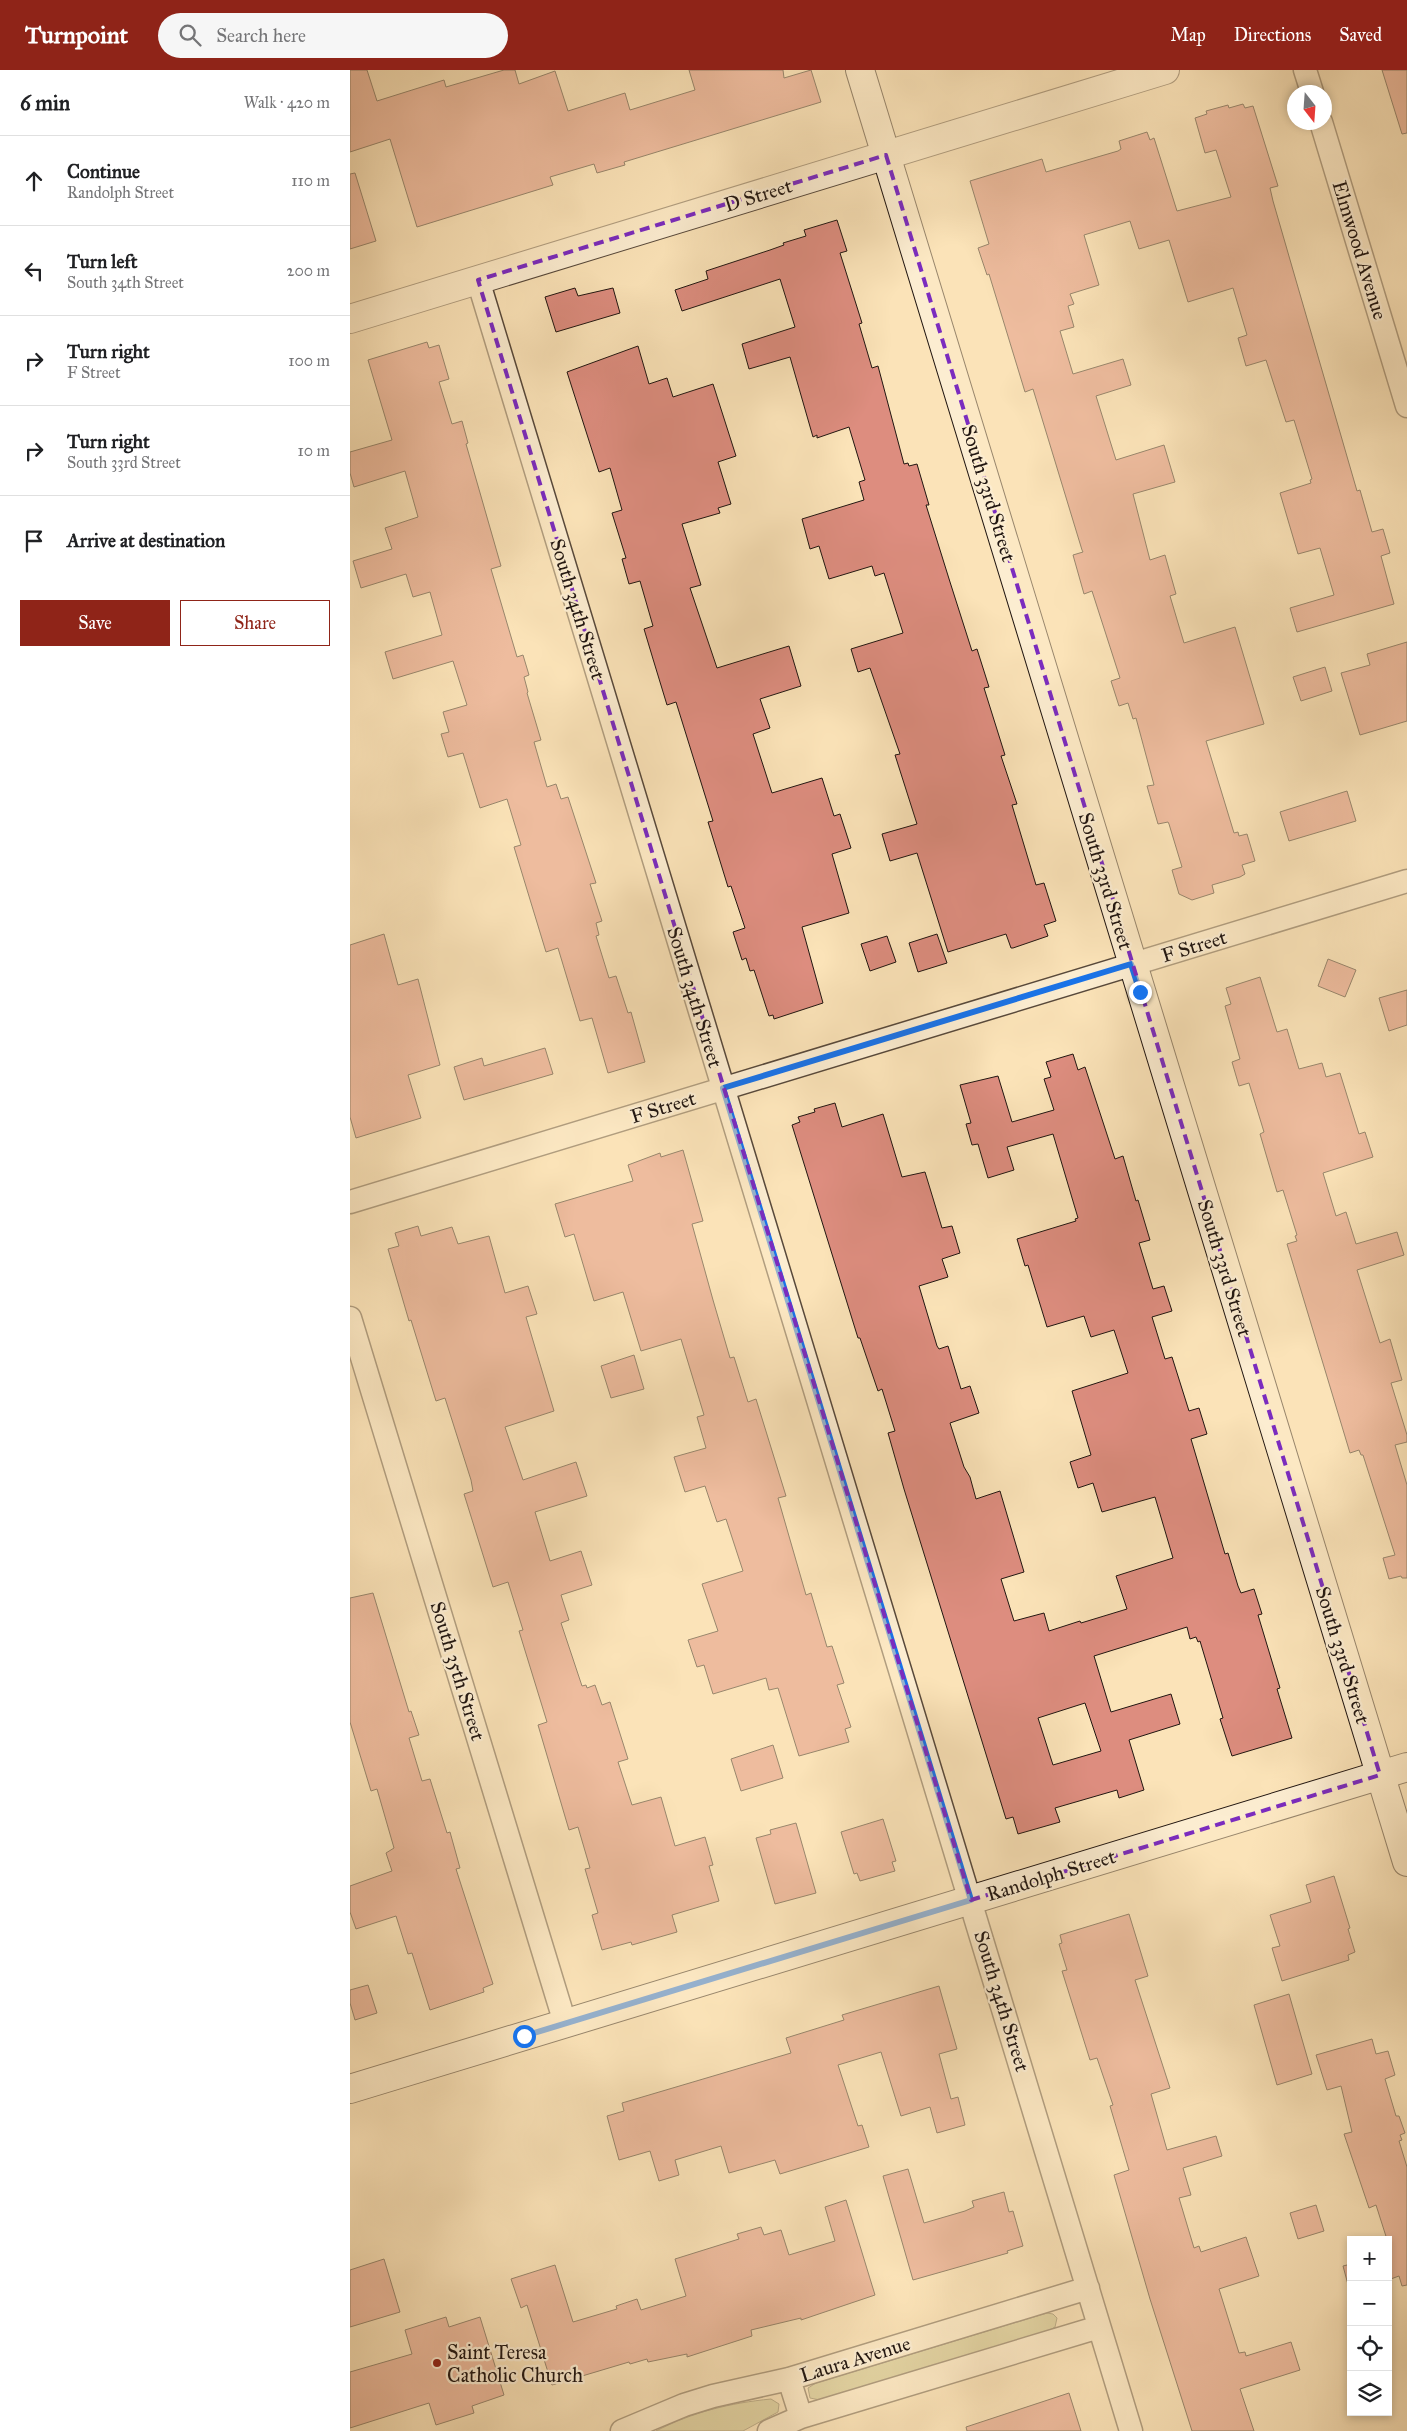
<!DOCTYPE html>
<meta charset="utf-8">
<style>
body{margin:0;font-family:"IM FELL Great Primer",serif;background:#f6f6f6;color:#202124}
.controls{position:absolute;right:15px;bottom:15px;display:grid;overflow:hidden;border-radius:0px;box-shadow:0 2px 8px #0003}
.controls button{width:45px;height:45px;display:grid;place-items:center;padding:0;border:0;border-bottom:1px solid #e0e0e0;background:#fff;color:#202124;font:25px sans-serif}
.compass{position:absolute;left:937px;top:15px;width:45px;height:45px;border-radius:50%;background:#fff;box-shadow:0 2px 8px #0003;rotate:163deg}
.stop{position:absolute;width:15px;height:15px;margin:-11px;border:4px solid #1a73e8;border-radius:50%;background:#fff}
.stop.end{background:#1a73e8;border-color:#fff;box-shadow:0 1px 5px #0008}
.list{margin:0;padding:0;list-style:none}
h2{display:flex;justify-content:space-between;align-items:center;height:65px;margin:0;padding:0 20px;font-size:21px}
h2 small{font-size:16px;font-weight:400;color:#757577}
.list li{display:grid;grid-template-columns:32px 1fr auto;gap:15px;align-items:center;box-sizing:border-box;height:90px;padding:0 20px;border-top:1px solid #e0e0e0}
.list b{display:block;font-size:19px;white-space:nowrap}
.list p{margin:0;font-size:16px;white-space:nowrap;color:#757577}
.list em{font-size:16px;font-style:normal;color:#757577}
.actions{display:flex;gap:10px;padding:15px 20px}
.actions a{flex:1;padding:11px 0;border:1px solid #8f2418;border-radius:0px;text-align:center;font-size:18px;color:#8f2418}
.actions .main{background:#8f2418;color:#fff}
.icon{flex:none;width:28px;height:28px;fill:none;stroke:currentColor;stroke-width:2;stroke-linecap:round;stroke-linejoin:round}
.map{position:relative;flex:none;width:1057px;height:2361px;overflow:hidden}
header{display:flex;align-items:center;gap:30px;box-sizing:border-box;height:70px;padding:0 25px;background:#8f2418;color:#fff}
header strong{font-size:24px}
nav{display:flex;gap:28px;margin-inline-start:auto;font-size:18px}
.search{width:350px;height:45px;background:#f6f6f6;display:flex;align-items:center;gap:12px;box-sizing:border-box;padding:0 18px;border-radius:28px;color:#757577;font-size:19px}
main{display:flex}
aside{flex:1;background:#fff}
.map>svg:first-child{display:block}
.green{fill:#c6c18a;stroke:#746c4e}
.building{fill:#dd8d7f;stroke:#211611;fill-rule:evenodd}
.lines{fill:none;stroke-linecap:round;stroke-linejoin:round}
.minor-casing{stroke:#58493b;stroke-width:25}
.tertiary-casing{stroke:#58493b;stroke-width:30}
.secondary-casing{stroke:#211611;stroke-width:30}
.minor{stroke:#fcedd1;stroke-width:22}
.tertiary{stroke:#fcedd1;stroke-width:28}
.secondary{stroke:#fcedd1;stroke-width:28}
.route{stroke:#1a73e8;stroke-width:6}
.marked{fill:none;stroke:#7b2cbf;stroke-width:4;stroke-dasharray:10 6;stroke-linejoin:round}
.poi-dot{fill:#8f2418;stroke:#fcedd1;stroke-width:2}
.labels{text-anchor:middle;stroke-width:4.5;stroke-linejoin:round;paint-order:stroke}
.street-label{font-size:20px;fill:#211611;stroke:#fcedd1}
.poi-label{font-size:20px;fill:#211611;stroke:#fcedd1;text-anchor:start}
</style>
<header>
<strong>Turnpoint</strong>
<div class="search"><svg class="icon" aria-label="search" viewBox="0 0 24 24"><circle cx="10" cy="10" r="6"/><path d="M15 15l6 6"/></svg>Search here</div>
<nav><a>Map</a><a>Directions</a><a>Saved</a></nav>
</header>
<main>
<aside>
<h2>6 min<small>Walk · 420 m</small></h2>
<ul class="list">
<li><svg class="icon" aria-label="ahead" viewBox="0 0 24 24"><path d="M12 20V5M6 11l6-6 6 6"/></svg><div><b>Continue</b><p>Randolph Street</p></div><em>110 m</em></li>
<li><svg class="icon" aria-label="left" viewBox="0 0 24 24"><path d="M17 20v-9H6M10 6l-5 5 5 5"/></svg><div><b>Turn left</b><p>South 34th Street</p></div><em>200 m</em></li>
<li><svg class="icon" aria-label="right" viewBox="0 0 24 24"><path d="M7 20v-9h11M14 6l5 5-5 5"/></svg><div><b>Turn right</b><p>F Street</p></div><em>100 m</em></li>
<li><svg class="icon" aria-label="right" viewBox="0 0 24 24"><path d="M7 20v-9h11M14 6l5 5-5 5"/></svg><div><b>Turn right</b><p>South 33rd Street</p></div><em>10 m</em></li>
<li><svg class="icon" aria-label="arrive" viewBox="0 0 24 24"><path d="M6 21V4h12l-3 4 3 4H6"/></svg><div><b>Arrive at destination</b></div></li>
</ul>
<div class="actions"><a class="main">Save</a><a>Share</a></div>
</aside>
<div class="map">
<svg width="1057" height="2361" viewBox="0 0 1057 2361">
<rect width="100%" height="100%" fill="#fbe3b8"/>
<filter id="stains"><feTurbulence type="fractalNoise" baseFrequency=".004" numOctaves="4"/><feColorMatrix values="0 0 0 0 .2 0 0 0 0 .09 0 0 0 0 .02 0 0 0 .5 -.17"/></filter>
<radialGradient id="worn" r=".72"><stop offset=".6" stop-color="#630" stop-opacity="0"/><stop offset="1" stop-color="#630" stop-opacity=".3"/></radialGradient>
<path class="green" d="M 697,2243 L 703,2244 L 707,2248 L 705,2257 L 700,2260 L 470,2330 L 460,2328 L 458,2318 L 466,2313 Z
M 421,2329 L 429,2334 L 428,2342 L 393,2361 L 306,2361 C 343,2342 380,2333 421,2329 Z"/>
<path class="building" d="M 0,0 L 17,0 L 27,31 L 94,10 L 96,17 L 154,0 L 165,0 L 169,14 L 205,1 L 218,41 L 275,23 L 280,40 L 345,20 L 339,0 L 433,0 L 434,8 L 461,0 L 471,32 L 274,92 L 275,95 L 247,103 L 244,94 L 200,107 L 203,115 L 67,157 L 40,69 L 0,82 Z
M 1032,0 L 1057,0 L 1057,63 L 1052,64 Z
M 893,34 L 895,38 L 903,36 L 928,116 L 920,118 L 923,131 L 1007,421 L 1010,420 L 1022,462 L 1033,459 L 1040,483 L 1031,486 L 1044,534 L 947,562 L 940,538 L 984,525 L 970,478 L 948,484 L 930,423 L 961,413 L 960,410 L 962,409 L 944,350 L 936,352 L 916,290 L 896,296 L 888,268 L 897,265 L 883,218 L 838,232 L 819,170 L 789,179 L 780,151 L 734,165 L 749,215 L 720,224 L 724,234 L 718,236 L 724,257 L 710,261 L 723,304 L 773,289 L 781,315 L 746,326 L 766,390 L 814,375 L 825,412 L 783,424 L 800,490 L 815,485 L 826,524 L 820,526 L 834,573 L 885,557 L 914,654 L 856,671 L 884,763 L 888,762 L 889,766 L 897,764 L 905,791 L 892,795 L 895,804 L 890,807 L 862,815 L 864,823 L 842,830 L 829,824 L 822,800 L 832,797 L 819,754 L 818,752 L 808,754 L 797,716 L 804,715 L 786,648 L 783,649 L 778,633 L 769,636 L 761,611 L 770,608 L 742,521 L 734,524 L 723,485 L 733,482 L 732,480 L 683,319 L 675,322 L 639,204 L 637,205 L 628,178 L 639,174 L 620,111 L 692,89 L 696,102 L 768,81 L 771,79 L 769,71 L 797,62 L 800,70 L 804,68 L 827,141 L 881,127 L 866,80 L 855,83 L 845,48 L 857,44 L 856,41 L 878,35 L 879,38 Z
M 5,103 L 26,171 L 0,179 L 0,104 Z
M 487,150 L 497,181 L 490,183 L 512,253 L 509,254 L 522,298 L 528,296 L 554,394 L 558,393 L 559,396 L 567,394 L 579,435 L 576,435 L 600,512 L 622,581 L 627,579 L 639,617 L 634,618 L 655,685 L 651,686 L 667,734 L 662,735 L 686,815 L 694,813 L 706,851 L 694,855 L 698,866 L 663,878 L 661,878 L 656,864 L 598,882 L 567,783 L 540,791 L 532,764 L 567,754 L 545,685 L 550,684 L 520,598 L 508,602 L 501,579 L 553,563 L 534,503 L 525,506 L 522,496 L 479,509 L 469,476 L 460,479 L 452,449 L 514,430 L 509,412 L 515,410 L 499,357 L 467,368 L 467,365 L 463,367 L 440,287 L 399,299 L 392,274 L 445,257 L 430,209 L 332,241 L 325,220 L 358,209 L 356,201 L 420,180 L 434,175 L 433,173 L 456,166 L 454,160 Z
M 225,218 L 228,226 L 263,218 L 270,243 L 206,262 L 195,227 Z
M 77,272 L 79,278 L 89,275 L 99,309 L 89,312 L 102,354 L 112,351 L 118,373 L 116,374 L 151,496 L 141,499 L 167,587 L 173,585 L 179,605 L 174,607 L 178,622 L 177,623 L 191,670 L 184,672 L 197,717 L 206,714 L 211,729 L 218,727 L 246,813 L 240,814 L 252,851 L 246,853 L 249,865 L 246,866 L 259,908 L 266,906 L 278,943 L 281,942 L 295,992 L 258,1003 L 242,948 L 230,951 L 208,878 L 196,882 L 164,777 L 171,775 L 157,729 L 130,738 L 113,683 L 98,687 L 91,664 L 99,662 L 93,642 L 117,635 L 103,591 L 43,609 L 35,582 L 92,565 L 80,522 L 63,527 L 56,504 L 11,518 L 3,491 L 42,479 L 35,458 L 68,447 L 55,401 L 4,417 L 0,403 L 0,382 L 42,370 L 18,290 Z
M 288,276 L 299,314 L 317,308 L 323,327 L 363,314 L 386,386 L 368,392 L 381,434 L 368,438 L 370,443 L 332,454 L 351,515 L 340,518 L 367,598 L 439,576 L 451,616 L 410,629 L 420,658 L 403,664 L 422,723 L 472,708 L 484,746 L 490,744 L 501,778 L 482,784 L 499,843 L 452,857 L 473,933 L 424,949 L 423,945 L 419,946 L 404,900 L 400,901 L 396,888 L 392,890 L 383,862 L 395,858 L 381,816 L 378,817 L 358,752 L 363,751 L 326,632 L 317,635 L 303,589 L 294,559 L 303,556 L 290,511 L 279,514 L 272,489 L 276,488 L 262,443 L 272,440 L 260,398 L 249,402 L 217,302 Z
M 1057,572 L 1057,651 L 1010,665 L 991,603 L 1020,595 L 1017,584 Z
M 975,597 L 982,621 L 951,631 L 943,607 Z
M 997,721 L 1006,751 L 939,771 L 930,742 Z
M 34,864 L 48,915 L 68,909 L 90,995 L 58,1005 L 71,1048 L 6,1068 L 0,1047 L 0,875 Z
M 587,864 L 597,893 L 568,902 L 559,873 Z
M 537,866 L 546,892 L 520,901 L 511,874 Z
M 978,889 L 1006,900 L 995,927 L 968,916 Z
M 910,907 L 927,962 L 937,959 L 949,999 L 972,993 L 976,1007 L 990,1003 L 1009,1064 L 1015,1062 L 1023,1087 L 973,1103 L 986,1146 L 996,1142 L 1006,1174 L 1047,1162 L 1054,1185 L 1007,1200 L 1030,1273 L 1040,1269 L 1052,1310 L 1041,1313 L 1057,1365 L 1057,1372 L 1045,1375 L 1057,1415 L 1057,1508 L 1052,1508 L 1051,1506 L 1039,1509 L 1033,1488 L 1045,1485 L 1013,1385 L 1011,1385 L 1009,1380 L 1000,1383 L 937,1174 L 947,1171 L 945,1166 L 947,1165 L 933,1120 L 927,1122 L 910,1064 L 914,1062 L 899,1013 L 889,1016 L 882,992 L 890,989 L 875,936 L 881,934 L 876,918 Z
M 1057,920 L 1057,955 L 1039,961 L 1029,928 Z
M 195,978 L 203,1004 L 114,1030 L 104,997 L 132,988 L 134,996 Z
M 723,984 L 728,1000 L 735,997 L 765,1089 L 773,1086 L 786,1131 L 788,1130 L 800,1170 L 789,1173 L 803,1219 L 814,1216 L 822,1241 L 802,1247 L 815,1289 L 822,1287 L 839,1341 L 849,1338 L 857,1364 L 841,1369 L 875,1484 L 878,1483 L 888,1516 L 891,1523 L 904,1519 L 912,1544 L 908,1545 L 930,1618 L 927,1619 L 942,1668 L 882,1686 L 870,1649 L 873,1648 L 850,1571 L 848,1572 L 846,1567 L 840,1569 L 837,1557 L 744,1586 L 761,1642 L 821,1624 L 830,1654 L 779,1670 L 794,1720 L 769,1728 L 767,1720 L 705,1738 L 710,1752 L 668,1764 L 663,1747 L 656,1749 L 554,1419 L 538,1363 L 545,1361 L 532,1319 L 528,1321 L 510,1268 L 508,1268 L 442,1055 L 450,1052 L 448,1047 L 465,1042 L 464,1039 L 485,1033 L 492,1057 L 533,1044 L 552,1107 L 575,1102 L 592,1158 L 602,1156 L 610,1183 L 592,1189 L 598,1207 L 569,1216 L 587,1276 L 589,1279 L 598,1276 L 611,1319 L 620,1316 L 629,1343 L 600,1353 L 614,1397 L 620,1407 L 626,1429 L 650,1421 L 674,1502 L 651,1509 L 664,1551 L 694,1543 L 699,1561 L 730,1551 L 731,1553 L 777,1539 L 766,1506 L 823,1488 L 805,1427 L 752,1442 L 743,1413 L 728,1418 L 720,1392 L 741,1385 L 722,1321 L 778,1303 L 764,1260 L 741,1267 L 734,1246 L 697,1257 L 678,1195 L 675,1196 L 667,1169 L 726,1151 L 725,1149 L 728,1148 L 703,1064 L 657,1077 L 664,1100 L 638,1108 L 628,1074 L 622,1075 L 616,1054 L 621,1053 L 610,1015 L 648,1006 L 662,1052 L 704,1040 L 694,1009 L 701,1007 L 696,992 ZM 735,1633 L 751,1681 L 703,1695 L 688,1648 Z
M 333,1080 L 353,1151 L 342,1154 L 363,1230 L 380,1288 L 384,1287 L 398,1332 L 406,1329 L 436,1426 L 428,1428 L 456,1525 L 461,1523 L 477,1577 L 482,1576 L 494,1613 L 487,1615 L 501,1657 L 495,1659 L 499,1672 L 449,1686 L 428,1618 L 419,1620 L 416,1608 L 363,1624 L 354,1595 L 347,1597 L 338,1570 L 368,1561 L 352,1514 L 393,1501 L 376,1449 L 367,1452 L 355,1416 L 335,1422 L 324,1387 L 356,1378 L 347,1347 L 354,1345 L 331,1269 L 291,1281 L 273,1222 L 244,1231 L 224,1164 L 215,1167 L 205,1134 L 283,1111 L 278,1095 L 310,1083 L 311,1087 Z
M 68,1156 L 71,1166 L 102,1157 L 108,1174 L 139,1166 L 155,1223 L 178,1216 L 187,1244 L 176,1247 L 204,1341 L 155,1357 L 173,1410 L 226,1392 L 237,1426 L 185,1442 L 200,1491 L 231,1481 L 242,1515 L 211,1525 L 219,1550 L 211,1553 L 232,1616 L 236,1615 L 237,1618 L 245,1615 L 252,1635 L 260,1632 L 278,1689 L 268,1692 L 282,1735 L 311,1727 L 325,1776 L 355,1767 L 363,1795 L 359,1796 L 369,1831 L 322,1845 L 327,1862 L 282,1875 L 281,1872 L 252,1880 L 242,1845 L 248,1843 L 235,1799 L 240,1798 L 228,1757 L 219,1760 L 188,1655 L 197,1652 L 169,1561 L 173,1560 L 158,1512 L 143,1517 L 114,1424 L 123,1421 L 121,1410 L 95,1328 L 86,1331 L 61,1250 L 59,1251 L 38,1179 L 49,1176 L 45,1163 Z
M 284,1285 L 294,1319 L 261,1328 L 251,1296 Z
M 23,1523 L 59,1642 L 61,1641 L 69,1665 L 59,1668 L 72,1711 L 80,1709 L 97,1763 L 100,1762 L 110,1798 L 106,1799 L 143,1914 L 133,1918 L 134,1922 L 80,1940 L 62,1883 L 58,1884 L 46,1846 L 6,1859 L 0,1842 L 0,1816 L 42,1801 L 36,1783 L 44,1778 L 27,1719 L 21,1721 L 0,1652 L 0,1528 Z
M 423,1675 L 433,1708 L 391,1721 L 381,1689 Z
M 533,1749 L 546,1791 L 542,1792 L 545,1801 L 510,1811 L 507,1803 L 504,1804 L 491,1762 Z
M 446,1753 L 466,1823 L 425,1834 L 406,1768 L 421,1764 L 420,1760 Z
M 984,1806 L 1000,1858 L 998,1859 L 1005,1882 L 998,1885 L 999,1890 L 932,1911 L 922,1878 L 930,1876 L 920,1845 L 961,1832 L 956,1815 Z
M 779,1844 L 798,1906 L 785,1910 L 820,2018 L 801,2024 L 817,2080 L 866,2066 L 872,2086 L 833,2098 L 841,2125 L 829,2128 L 844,2178 L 849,2176 L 851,2182 L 896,2167 L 909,2206 L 869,2219 L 889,2283 L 895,2282 L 896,2286 L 941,2272 L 950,2300 L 890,2319 L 904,2361 L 842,2361 L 800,2229 L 764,2105 L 779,2100 L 760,2036 L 763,2035 L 747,1988 L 740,1990 L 712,1901 L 717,1900 L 709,1874 L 712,1873 L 710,1865 Z
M 18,1915 L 27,1943 L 5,1950 L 0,1933 L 0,1920 Z
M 589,1916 L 607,1979 L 589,1984 L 601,2029 L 608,2027 L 615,2055 L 587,2063 L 580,2037 L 551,2046 L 531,1982 L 488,1995 L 508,2056 L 512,2055 L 519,2077 L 430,2104 L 425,2090 L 379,2103 L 371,2076 L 325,2090 L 329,2105 L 309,2111 L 300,2081 L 269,2090 L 257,2046 L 274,2041 L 272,2033 L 441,1983 L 436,1968 L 494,1950 L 492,1945 Z
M 939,1924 L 962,2004 L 927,2015 L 904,1935 Z
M 1022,1969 L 1026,1984 L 1038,1981 L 1045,2005 L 1035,2009 L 1046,2046 L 1049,2046 L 1055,2063 L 1050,2065 L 1052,2070 L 1049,2071 L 1057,2097 L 1057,2215 L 1052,2216 L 1049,2206 L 1038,2210 L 1038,2183 L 1041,2182 L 1026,2135 L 1019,2138 L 994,2064 L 1002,2062 L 991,2016 L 977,2020 L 966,1985 Z
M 558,2099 L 574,2153 L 615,2141 L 624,2137 L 622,2131 L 654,2122 L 659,2142 L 663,2141 L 673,2176 L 657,2181 L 658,2183 L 563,2210 L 533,2106 Z
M 496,2130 L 525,2225 L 451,2250 L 451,2248 L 401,2260 L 402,2266 L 337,2287 L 337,2284 L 298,2292 L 297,2289 L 280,2294 L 279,2292 L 202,2315 L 177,2235 L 171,2238 L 161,2209 L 205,2195 L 223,2252 L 267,2239 L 266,2236 L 287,2229 L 291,2240 L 336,2226 L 325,2189 L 389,2169 L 387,2164 L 411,2157 L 414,2165 L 431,2160 L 439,2185 L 485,2171 L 475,2137 Z
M 966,2135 L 974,2161 L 948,2169 L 940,2143 Z
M 34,2189 L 50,2242 L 0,2257 L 0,2200 Z
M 1001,2194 L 1001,2221 L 1000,2222 L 993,2196 Z
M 96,2247 L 99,2257 L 130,2247 L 154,2325 L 122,2336 L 124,2343 L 86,2355 L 79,2333 L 0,2358 L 0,2302 L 62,2284 L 55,2260 Z
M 719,2323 L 731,2361 L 617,2361 L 616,2357 Z"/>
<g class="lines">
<g class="minor-casing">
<path id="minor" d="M 955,0 L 962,22
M 971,52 L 1057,336
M 128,210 L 781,2361
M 0,1132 L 1057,811
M 0,1248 L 215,1953
M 439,2309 L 451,2347
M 272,2361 L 334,2335 L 363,2326 L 439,2309 L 738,2218
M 419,2361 L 451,2347 L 749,2257"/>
</g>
<g class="tertiary-casing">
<path id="tertiary" d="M 0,249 L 815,0"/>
</g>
<g class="secondary-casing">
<path id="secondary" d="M 510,0 L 1057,1792
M 0,2019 L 1057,1697"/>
</g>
<use href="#minor" class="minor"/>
<use href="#tertiary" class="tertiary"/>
<use href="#secondary" class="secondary"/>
</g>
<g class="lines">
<path class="route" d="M 174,1966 L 621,1830 L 373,1018 L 781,894 L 790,922"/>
</g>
<path d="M0 0H1057V2361H0ZM 536,85 L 1030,1705 L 621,1830 L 128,210 Z" fill="#fbe3b8" fill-opacity=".55" fill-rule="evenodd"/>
<path class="marked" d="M 536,85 L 1030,1705 L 621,1830 L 128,210 Z"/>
<circle class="poi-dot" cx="87" cy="2293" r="5"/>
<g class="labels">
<g class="street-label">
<text transform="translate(408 125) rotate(-17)" y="7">D Street</text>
<text transform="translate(1010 180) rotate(73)" y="7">Elmwood Avenue</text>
<text transform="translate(639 423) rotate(73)" y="7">South 33rd Street</text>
<text transform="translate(228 539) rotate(73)" y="7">South 34th Street</text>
<text transform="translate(756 811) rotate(73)" y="7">South 33rd Street</text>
<text transform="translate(844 876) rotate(-17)" y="7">F Street</text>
<text transform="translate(345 927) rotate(73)" y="7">South 34th Street</text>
<text transform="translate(313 1037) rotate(-17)" y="7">F Street</text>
<text transform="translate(875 1198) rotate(73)" y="7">South 33rd Street</text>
<text transform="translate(993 1585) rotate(73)" y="7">South 33rd Street</text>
<text transform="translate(108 1601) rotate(73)" y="7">South 35th Street</text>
<text transform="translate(701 1805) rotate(-17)" y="7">Randolph Street</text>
<text transform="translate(652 1931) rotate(73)" y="7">South 34th Street</text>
<text transform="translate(505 2289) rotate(-17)" y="7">Laura Avenue</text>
</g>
<g class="poi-label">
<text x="97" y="2289">Saint Teresa<tspan x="97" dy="23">Catholic Church</tspan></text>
</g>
</g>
<rect width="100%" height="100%" filter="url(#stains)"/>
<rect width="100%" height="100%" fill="url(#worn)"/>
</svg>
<div class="controls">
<button>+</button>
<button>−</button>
<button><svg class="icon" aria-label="locate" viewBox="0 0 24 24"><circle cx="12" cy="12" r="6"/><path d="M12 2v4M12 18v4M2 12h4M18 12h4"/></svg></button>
<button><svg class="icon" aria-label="layers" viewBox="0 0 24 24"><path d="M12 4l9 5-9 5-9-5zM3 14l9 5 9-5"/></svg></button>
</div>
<svg class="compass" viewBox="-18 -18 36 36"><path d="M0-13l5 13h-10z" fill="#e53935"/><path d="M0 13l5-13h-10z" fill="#757577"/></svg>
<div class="stop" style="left:174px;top:1966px"></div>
<div class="stop end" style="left:790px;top:922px"></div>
</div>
</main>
